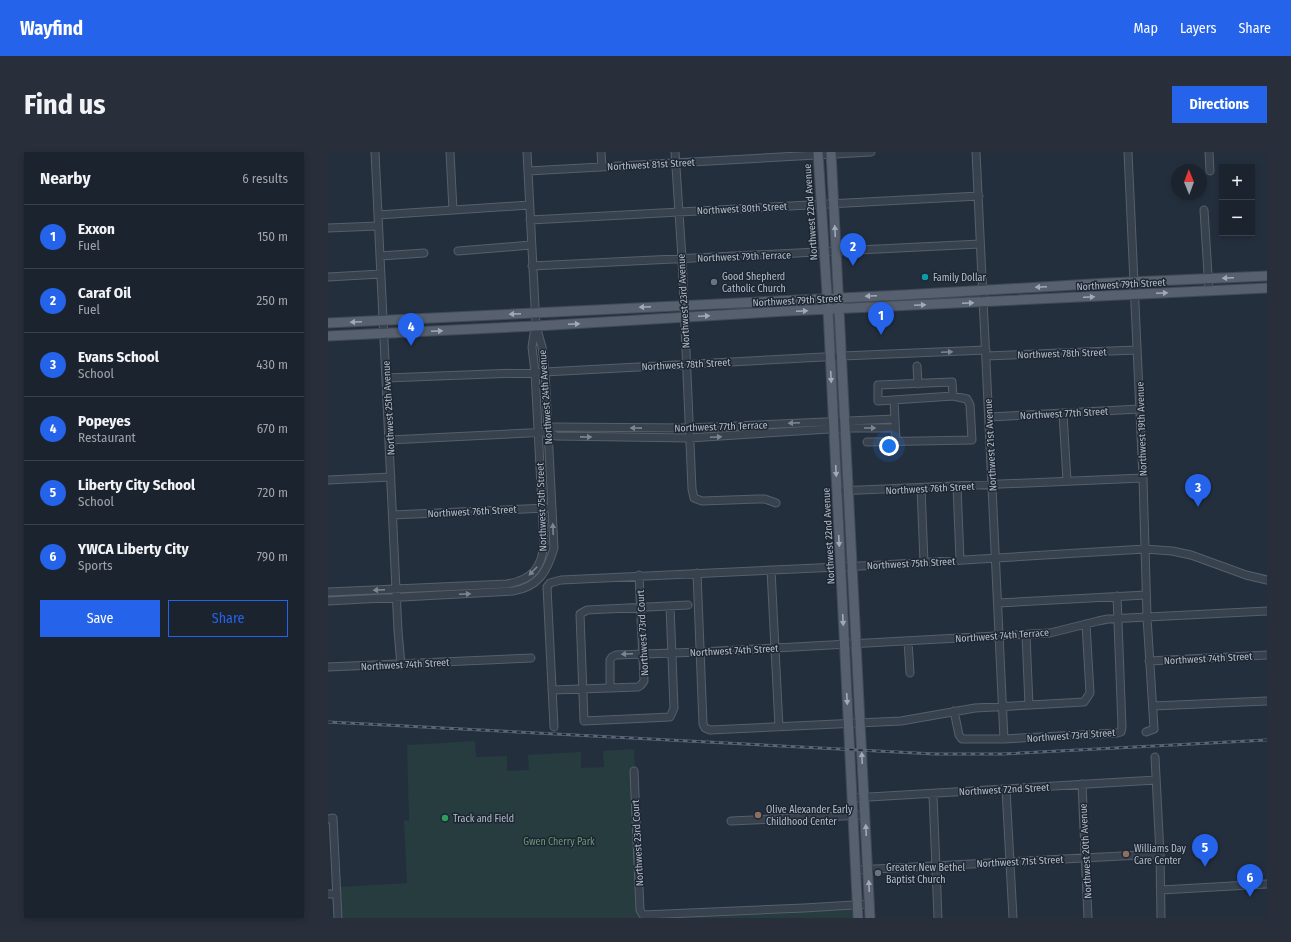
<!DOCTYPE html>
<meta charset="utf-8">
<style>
body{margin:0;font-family:"Fira Sans Condensed",sans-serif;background:#282f3a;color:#f1f3f6}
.controls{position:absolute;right:12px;top:12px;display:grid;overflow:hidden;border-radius:0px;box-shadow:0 2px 6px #0003}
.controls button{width:36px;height:36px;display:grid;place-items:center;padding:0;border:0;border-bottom:1px solid #39404a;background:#1b232e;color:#f1f3f6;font:20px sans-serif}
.compass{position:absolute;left:843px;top:12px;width:36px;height:36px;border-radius:50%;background:#1b232e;box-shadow:0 2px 6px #0003;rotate:359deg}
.you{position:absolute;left:561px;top:294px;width:14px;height:14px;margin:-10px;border:3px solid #fff;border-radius:50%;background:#1a73e8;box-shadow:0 0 0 6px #1a73e833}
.badge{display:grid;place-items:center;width:26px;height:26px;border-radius:50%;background:#2563eb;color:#fff;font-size:13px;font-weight:700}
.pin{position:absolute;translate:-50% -33px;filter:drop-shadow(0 1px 2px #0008)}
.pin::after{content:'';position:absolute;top:21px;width:14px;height:12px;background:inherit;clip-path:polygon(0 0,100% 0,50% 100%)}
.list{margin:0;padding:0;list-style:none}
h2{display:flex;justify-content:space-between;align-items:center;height:52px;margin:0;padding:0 16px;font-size:17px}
h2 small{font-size:13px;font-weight:400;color:#a0a4aa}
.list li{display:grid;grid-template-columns:26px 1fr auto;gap:12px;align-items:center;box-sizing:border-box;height:64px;padding:0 16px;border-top:1px solid #39404a}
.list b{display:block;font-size:15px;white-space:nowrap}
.list p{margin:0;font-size:13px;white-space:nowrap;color:#a0a4aa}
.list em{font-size:13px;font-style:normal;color:#a0a4aa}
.actions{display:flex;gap:8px;padding:12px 16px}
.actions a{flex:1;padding:9px 0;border:1px solid #2563eb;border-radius:0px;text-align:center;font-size:14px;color:#2563eb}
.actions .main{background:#2563eb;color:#fff}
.map{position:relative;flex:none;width:939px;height:766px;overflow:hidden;border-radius:0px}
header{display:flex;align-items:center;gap:24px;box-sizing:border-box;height:56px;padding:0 20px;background:#2563eb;color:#fff}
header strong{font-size:19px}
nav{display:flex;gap:22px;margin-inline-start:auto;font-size:14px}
.intro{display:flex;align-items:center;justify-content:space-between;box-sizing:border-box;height:96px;padding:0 24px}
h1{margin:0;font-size:28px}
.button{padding:10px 18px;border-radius:0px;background:#2563eb;color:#fff;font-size:14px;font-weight:700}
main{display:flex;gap:24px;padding:0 24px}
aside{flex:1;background:#1b232e;border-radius:0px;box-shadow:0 2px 6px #0003}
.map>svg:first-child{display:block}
.green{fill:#263c3f}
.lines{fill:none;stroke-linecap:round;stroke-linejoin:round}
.minor-casing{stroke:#565f6c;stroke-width:9}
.major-casing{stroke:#414a57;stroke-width:11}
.minor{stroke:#38414e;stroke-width:7}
.major{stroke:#56606e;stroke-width:9}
.rail-casing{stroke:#5a6575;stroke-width:3}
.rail{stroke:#1d2633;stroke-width:1.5;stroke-dasharray:4.5;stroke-linecap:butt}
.oneway{fill:#a1aab7}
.oneway2{fill:#7c8592}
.culture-dot{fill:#0f9aa8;stroke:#1d2633;stroke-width:1.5}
.worship-dot{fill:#6b7280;stroke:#1d2633;stroke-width:1.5}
.education-dot{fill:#8d6e63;stroke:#1d2633;stroke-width:1.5}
.leisure-dot{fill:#2e9e5b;stroke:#1d2633;stroke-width:1.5}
.labels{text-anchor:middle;stroke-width:3;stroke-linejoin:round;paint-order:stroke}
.street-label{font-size:10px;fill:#b4bcc9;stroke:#1d2633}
.poi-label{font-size:10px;fill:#b4bcc9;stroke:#1d2633;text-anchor:start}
.park-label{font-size:10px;fill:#6b9a76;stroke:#1d2633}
</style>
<header>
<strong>Wayfind</strong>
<nav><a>Map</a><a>Layers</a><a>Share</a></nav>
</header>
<div class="intro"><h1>Find us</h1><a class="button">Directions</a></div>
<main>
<aside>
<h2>Nearby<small>6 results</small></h2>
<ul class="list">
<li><span class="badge">1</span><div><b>Exxon</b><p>Fuel</p></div><em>150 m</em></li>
<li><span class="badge">2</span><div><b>Caraf Oil</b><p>Fuel</p></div><em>250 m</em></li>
<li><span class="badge">3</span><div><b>Evans School</b><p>School</p></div><em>430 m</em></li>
<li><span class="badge">4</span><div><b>Popeyes</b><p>Restaurant</p></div><em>670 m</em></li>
<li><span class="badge">5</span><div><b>Liberty City School</b><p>School</p></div><em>720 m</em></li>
<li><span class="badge">6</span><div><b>YWCA Liberty City</b><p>Sports</p></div><em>790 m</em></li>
</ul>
<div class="actions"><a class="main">Save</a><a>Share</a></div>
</aside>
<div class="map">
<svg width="939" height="766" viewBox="0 0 939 766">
<rect width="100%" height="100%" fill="#242f3e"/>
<path class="green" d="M 147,589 L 148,605 L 179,604 L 179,619 L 201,618 L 200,603 L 253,600 L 253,616 L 276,615 L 275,599 L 306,597 L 315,764 L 523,753 L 524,766 L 12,766 L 11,735 L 79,731 L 76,669 L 81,668 L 79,593 Z"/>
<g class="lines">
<g class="minor-casing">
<path id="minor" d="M 47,0 L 70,479 L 73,513
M 122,0 L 125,58
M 273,0 L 274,15
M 347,0 L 354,106 L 364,337 L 366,346 L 374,349 L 430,347 L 437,347 L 448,351
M 648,0 L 676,587
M 800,0 L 815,326 L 819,465 L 826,577 L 818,580
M 881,0 L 882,19
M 200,19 L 543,0
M 876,58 L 881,139
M 50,63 L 201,53
M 202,68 L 651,44
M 0,76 L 50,74
M 130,99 L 203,93
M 52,104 L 96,101
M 204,114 L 652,92
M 0,125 L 53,122
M 658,204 L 809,198
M 589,214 L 590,232
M 58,226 L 217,220 L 514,204 L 658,198
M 566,248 L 568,289
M 735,262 L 739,329
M 661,265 L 812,257
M 220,280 L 226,275 L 360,276 L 567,267
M 61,288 L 220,280 L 228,284 L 361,286 L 517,276 L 567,276
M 539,290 L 644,288 L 642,253 L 639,247 L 625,244 L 550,249 L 550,233 L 624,230 L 625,244
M 0,328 L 63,325
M 629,334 L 632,408
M 593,336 L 596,410
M 509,339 L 815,326
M 65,363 L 218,356
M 443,418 L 451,575
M 369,421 L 375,572 L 377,576 L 382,578 L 573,569 L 647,556 L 756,550 L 762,541 L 758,472
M 0,440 L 179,432 C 204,428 214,416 216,391 L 207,220 L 204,195 L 207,176
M 0,449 L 185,439 C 210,435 219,420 226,396 L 217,220 L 214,195 L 208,174 L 199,0
M 670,451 L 818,443
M 342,454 L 346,556 L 342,565 L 256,569 L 252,462 L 259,458 L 360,453
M 698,483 L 701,553
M 580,489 L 582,521
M 821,509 L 939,503
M 0,515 L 203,506
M 282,536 L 282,508 L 284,505 L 288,503 L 373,500 L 722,481 L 770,469 L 780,467 L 939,459
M 224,538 L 310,535 L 313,533 L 316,529 L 311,423
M 825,554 L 939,549
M 626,559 L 631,583 L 634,587 L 676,587 L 789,581 L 793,580 L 794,575 L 789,444
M 226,575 L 219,435 L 222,431 L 233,428 L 554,413 L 817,397 L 844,399 L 863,403 L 918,423 L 939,428
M 827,605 L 832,702 L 833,766
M 306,619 L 312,758 L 315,763 L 476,756 L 542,752
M 754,632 L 760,766
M 678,637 L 685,766
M 605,642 L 610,766
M 524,646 L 828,628
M 0,667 L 5,666 L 10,766
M 403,669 L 537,663
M 528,718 L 832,702
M 833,738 L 939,732
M 0,742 L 9,742"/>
</g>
<g class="major-casing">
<path id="major" d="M 490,0 L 500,158 L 530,766
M 503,0 L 542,766
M 0,171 L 575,143 L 780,131 L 939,124
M 0,184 L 208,174 L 460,159 L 939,136"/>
</g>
<use href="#minor" class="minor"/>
<use href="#major" class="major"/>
<g class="rail-casing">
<path id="rail" d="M 0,570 L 607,602 L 674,602 L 939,588"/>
</g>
<use href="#rail" class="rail"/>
</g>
<defs><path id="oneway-solid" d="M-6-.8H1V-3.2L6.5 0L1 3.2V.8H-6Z"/></defs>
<g class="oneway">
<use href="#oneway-solid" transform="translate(507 79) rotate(-93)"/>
<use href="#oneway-solid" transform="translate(900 126) rotate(177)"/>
<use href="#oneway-solid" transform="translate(713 135) rotate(177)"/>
<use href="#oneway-solid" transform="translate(834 141) rotate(-3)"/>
<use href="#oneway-solid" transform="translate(543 144) rotate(178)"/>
<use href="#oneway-solid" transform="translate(761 145) rotate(-3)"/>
<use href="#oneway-solid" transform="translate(640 151) rotate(-3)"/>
<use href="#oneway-solid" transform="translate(592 153) rotate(-3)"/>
<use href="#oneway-solid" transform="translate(317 155) rotate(177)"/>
<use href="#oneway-solid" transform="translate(474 159) rotate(-2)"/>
<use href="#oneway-solid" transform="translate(187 162) rotate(177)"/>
<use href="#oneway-solid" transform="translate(376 164) rotate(-3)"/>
<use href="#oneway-solid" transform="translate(28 170) rotate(177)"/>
<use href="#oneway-solid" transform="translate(246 172) rotate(-3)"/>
<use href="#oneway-solid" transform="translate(109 179) rotate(-3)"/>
<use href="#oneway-solid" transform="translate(503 225) rotate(87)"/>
<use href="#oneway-solid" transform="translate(508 319) rotate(87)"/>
<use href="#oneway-solid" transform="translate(511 389) rotate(87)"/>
<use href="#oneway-solid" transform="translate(515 468) rotate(87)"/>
<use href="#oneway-solid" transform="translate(519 547) rotate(87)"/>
<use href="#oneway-solid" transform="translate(534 606) rotate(-93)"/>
<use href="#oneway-solid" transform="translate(538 678) rotate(-93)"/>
<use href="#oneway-solid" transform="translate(541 734) rotate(-93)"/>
</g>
<g class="oneway2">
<use href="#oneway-solid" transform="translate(619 200) rotate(-3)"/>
<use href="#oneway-solid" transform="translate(466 271) rotate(178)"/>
<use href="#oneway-solid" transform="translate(308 276) rotate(-179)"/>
<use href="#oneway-solid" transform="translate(542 276)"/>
<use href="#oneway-solid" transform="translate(258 285) rotate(1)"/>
<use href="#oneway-solid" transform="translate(388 285) rotate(-3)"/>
<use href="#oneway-solid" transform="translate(225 377) rotate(-92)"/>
<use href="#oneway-solid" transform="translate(205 419) rotate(134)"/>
<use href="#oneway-solid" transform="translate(51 438) rotate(177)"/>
<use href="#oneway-solid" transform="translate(137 442) rotate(-3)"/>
<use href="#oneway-solid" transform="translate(299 502) rotate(178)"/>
</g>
<circle class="culture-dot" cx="597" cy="125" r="4"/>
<g class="worship-dot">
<circle cx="386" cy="130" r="4"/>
<circle cx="550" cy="721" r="4"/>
</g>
<g class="education-dot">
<circle cx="430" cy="663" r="4"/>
<circle cx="798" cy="702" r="4"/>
</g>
<circle class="leisure-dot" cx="117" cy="666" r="4"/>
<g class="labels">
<g class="street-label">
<text transform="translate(323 12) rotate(-3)" y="4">Northwest 81st Street</text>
<text transform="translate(414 56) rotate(-3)" y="4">Northwest 80th Street</text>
<text transform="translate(482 60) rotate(-94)" y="4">Northwest 22nd Avenue</text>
<text transform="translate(416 104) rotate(-2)" y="4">Northwest 79th Terrace</text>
<text transform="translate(793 132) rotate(-3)" y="4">Northwest 79th Street</text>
<text transform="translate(469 148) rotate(-3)" y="4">Northwest 79th Street</text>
<text transform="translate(355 149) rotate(-93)" y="4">Northwest 23rd Avenue</text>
<text transform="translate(734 201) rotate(-2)" y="4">Northwest 78th Street</text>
<text transform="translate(358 212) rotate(-3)" y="4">Northwest 78th Street</text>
<text transform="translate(217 245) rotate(-94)" y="4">Northwest 24th Avenue</text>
<text transform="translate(60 256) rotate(-93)" y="4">Northwest 25th Avenue</text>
<text transform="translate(736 261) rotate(-3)" y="4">Northwest 77th Street</text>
<text transform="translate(393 274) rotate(-2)" y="4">Northwest 77th Terrace</text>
<text transform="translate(813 277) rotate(-92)" y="4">Northwest 19th Avenue</text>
<text transform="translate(662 293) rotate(-93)" y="4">Northwest 21st Avenue</text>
<text transform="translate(602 336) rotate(-3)" y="4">Northwest 76th Street</text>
<text transform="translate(213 355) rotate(-92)" y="4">Northwest 75th Street</text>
<text transform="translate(144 359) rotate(-3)" y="4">Northwest 76th Street</text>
<text transform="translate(500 384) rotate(-93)" y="4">Northwest 22nd Avenue</text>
<text transform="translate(583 411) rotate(-3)" y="4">Northwest 75th Street</text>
<text transform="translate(314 481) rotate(-93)" y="4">Northwest 73rd Court</text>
<text transform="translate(674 483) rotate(-4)" y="4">Northwest 74th Terrace</text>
<text transform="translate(406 498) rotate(-3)" y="4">Northwest 74th Street</text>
<text transform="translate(880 506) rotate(-3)" y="4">Northwest 74th Street</text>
<text transform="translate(77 512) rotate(-3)" y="4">Northwest 74th Street</text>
<text transform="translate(743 583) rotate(-4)" y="4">Northwest 73rd Street</text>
<text transform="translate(676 637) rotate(-3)" y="4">Northwest 72nd Street</text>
<text transform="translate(309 691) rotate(-93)" y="4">Northwest 23rd Court</text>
<text transform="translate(757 699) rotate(-93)" y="4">Northwest 20th Avenue</text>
<text transform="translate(692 709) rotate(-3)" y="4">Northwest 71st Street</text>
</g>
<g class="poi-label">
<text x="394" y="128">Good Shepherd<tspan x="394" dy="12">Catholic Church</tspan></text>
<text x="605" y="129">Family Dollar</text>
<text x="438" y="661">Olive Alexander Early<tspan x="438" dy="12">Childhood Center</tspan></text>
<text x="125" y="670">Track and Field</text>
<text x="806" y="700">Williams Day<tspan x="806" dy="12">Care Center</tspan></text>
<text x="558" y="719">Greater New Bethel<tspan x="558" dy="12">Baptist Church</tspan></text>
</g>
<g class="park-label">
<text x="231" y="693">Gwen Cherry Park</text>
</g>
</g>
</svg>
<div class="controls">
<button>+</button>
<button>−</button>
</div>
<svg class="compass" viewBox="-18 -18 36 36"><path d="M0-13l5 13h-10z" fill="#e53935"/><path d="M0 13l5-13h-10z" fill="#a0a4aa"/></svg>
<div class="you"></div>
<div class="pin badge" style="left:553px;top:183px">1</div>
<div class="pin badge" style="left:525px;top:114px">2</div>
<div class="pin badge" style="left:870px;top:355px">3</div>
<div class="pin badge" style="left:83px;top:194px">4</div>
<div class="pin badge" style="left:877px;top:715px">5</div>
<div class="pin badge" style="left:922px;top:745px">6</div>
</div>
</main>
